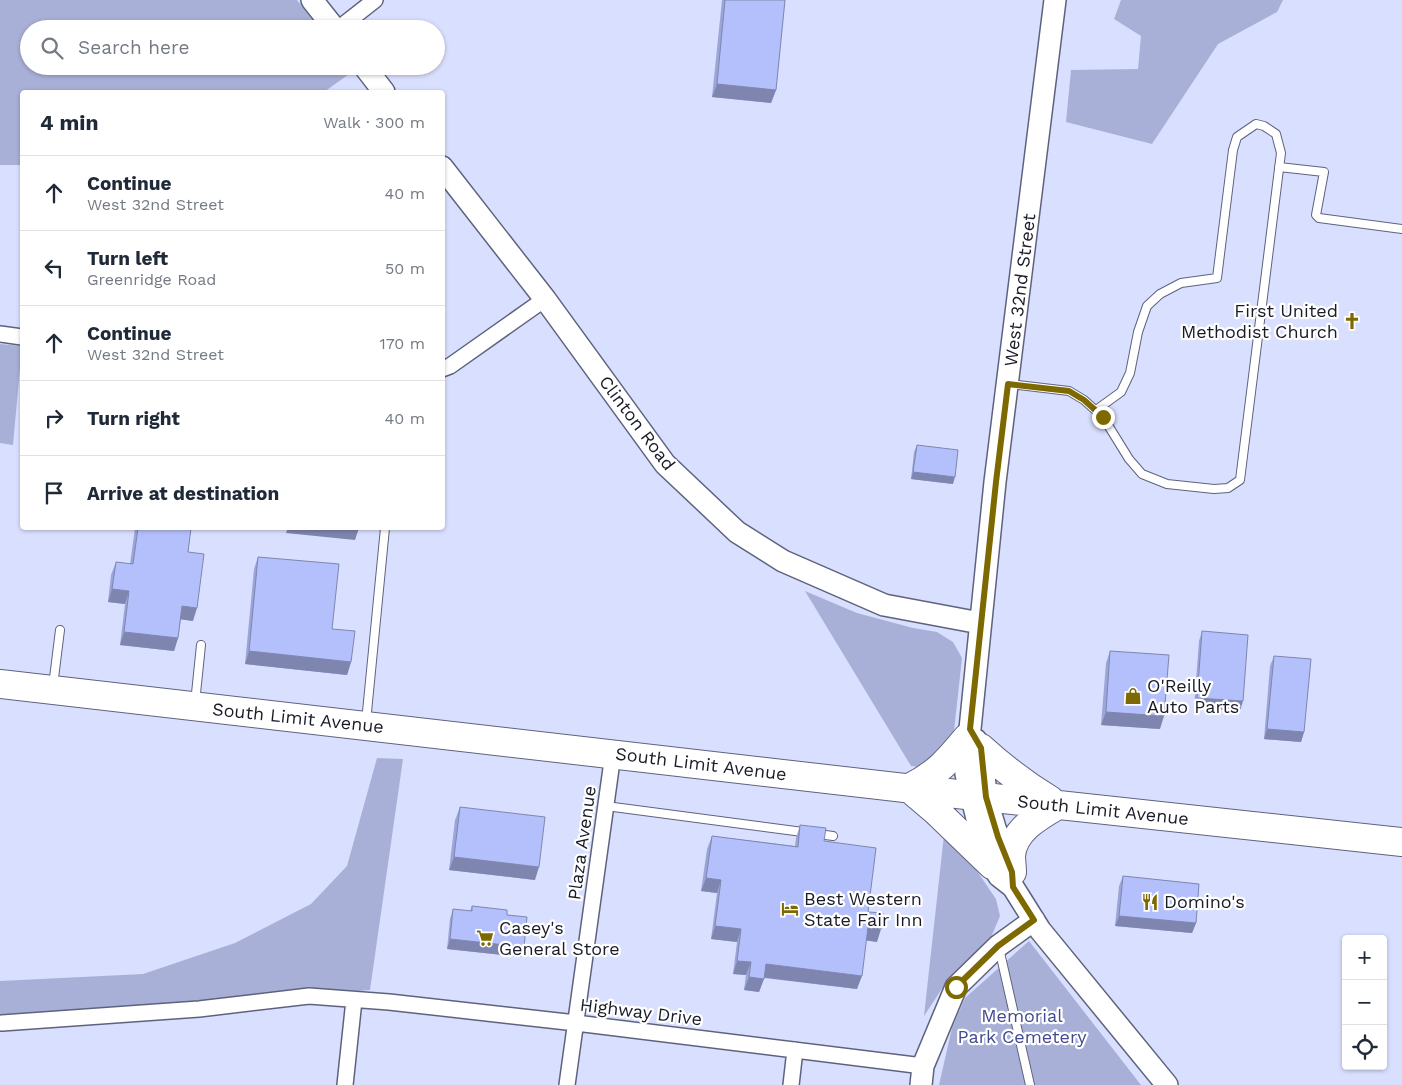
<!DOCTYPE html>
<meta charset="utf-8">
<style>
body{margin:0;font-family:"Work Sans",sans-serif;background:#f2f2f3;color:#1f2937}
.controls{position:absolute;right:15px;bottom:15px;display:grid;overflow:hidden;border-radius:5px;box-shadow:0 1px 4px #0004}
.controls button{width:45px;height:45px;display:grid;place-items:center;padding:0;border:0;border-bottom:1px solid #e0e1e3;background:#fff;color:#1f2937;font:25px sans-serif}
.stop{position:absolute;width:15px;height:15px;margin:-11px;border:4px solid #7d6900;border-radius:50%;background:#fff}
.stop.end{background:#7d6900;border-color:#fff;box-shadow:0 1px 5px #0008}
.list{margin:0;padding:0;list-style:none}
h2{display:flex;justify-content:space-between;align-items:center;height:65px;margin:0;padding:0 20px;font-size:21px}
h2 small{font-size:16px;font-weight:400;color:#747a83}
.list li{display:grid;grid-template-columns:32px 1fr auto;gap:15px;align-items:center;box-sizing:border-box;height:75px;padding:0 20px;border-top:1px solid #e0e1e3}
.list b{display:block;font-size:19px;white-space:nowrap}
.list p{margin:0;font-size:16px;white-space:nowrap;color:#747a83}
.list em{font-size:16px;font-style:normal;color:#747a83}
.icon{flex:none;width:28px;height:28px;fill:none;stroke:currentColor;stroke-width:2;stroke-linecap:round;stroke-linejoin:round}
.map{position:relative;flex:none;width:1402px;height:1085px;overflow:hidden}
.search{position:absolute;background:#fff;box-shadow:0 1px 4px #0004;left:20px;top:20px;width:425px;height:55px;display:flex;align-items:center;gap:12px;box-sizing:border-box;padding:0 18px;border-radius:28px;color:#747a83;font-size:19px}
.panel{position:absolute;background:#fff;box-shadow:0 1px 4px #0004;left:20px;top:90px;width:425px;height:440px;border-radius:5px}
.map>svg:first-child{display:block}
.green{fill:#a8b0d7}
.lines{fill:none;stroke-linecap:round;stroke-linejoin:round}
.lane-casing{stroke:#5e637d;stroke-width:10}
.street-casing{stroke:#5e637d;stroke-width:18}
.secondary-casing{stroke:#5e637d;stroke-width:24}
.highway-casing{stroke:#5e637d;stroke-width:30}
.lane{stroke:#fff;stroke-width:8}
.street{stroke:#fff;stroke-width:15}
.secondary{stroke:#fff;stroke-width:21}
.highway{stroke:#fff;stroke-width:28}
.wall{fill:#9ba5d8}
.shaded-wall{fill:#7e86b0}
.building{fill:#b4c0fb;stroke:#7e86b0}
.route{stroke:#7d6900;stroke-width:6}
.labels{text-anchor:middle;stroke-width:4.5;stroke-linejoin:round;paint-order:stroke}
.street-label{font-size:18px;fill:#191b26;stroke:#fff}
.poi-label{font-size:18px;fill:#191b26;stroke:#fff;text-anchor:start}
.park-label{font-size:18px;fill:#424a91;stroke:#fff}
</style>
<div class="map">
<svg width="1402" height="1085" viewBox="0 0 1402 1085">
<rect width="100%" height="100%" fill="#d9dffe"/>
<path class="green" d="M 0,0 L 297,0 L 319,29 L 29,29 L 29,66 L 347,66 L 352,72 L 324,92 L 22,92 L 22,165 L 0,165 Z
M 1121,0 L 1283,0 L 1277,12 L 1218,44 L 1152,144 L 1066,122 L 1071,70 L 1138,69 L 1141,36 L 1114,19 Z
M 0,344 L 22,346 L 13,445 L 0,443 Z
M 805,591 L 857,613 L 913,628 L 937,632 L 953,642 L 962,658 L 953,740 L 928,768 L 911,766 Z
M 377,758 L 403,759 L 370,990 L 4,1020 L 2,1032 L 0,1032 L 0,981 L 143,974 L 235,943 L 311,904 L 347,866 Z
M 944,835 L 966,855 L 996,899 L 1000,916 L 989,942 L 949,978 L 924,1016 Z
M 1029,941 L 1141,1085 L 939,1085 L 952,1028 L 965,998 Z"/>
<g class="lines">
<g class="lane-casing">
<path id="lane" d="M 1279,167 L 1324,172 L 1316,215 L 1319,218 L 1402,229
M 1010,384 L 1069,391 L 1084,400 L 1103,417 L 1129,459 L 1142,474 L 1167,484 L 1214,489 L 1228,488 L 1240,480 L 1281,153 L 1276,134 L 1264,126 L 1256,124 L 1237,137 L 1233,150 L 1217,278 L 1181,283 L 1160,294 L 1147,306 L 1138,332 L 1130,373 L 1121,392 L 1096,410
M 53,686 L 60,630
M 195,703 L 201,645
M 366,722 L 385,528
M 606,806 L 833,836
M 999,948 L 1030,1085"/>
</g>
<g class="street-casing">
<path id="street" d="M 338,29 L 375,0
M 0,334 L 22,337
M 442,369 L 450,366 L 545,299
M 2,1023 L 199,1009 L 309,996 L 389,1002 L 576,1023 L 923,1066
M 345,1085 L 354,1000
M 567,1085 L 613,754
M 791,1085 L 795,1050"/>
</g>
<g class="secondary-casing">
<path id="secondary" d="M 312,0 L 335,29
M 1055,0 L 995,482 L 970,729 L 964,747 L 966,774 L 980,831 L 992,865 L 999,876 L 1013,887 L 1040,930 L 1167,1085
M 364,66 L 384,92
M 442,167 L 545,299 L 665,464 L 737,532 L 783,561 L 884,605 L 980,623
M 976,740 C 985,756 983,780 987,798 C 992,823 1001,846 1011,869
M 921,1085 L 923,1066 L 956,987 L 998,946 L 1034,920"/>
</g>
<g class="highway-casing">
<path id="highway" d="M 0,684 L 957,794 L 1402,842
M 967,738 C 948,761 936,775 909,788 L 935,810 L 992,865
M 981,748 C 1003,768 1025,785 1050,800
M 1012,872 C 1012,866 1011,861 1011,856 C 1013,830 1039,816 1058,805"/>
</g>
<use href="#lane" class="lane"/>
<use href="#street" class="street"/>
<use href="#secondary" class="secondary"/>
<use href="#highway" class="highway"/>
</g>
<path class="wall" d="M 722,0 L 785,0 L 776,90 L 771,103 L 712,97 Z
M 917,445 L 953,484 L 911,479 L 914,452 Z
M 135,528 L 191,528 L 188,552 L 193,621 L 181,619 L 178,638 L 174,651 L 120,645 L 125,604 L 108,602 L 111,575 L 116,562 L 130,564 Z
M 258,557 L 332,629 L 351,662 L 347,675 L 245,664 L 254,569 Z
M 1202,631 L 1240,711 L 1194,707 L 1199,641 Z
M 1110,651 L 1160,729 L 1101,725 L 1106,663 Z
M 1274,656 L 1304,732 L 1301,742 L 1264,739 L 1270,666 Z
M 460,807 L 535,880 L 449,870 L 455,820 Z
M 800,825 L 824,841 L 868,912 L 877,942 L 866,940 L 857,989 L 764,978 L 759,992 L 744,990 L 746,975 L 733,974 L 737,942 L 711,939 L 717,893 L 701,891 L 707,849 L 712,836 L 795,846 L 796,838 Z
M 1123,876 L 1196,923 L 1192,933 L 1115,926 L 1119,886 Z
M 472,906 L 507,915 L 524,947 L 521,957 L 447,949 L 450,919 L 453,909 L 470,911 Z"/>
<path class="shaded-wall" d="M 717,84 L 776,90 L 771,103 L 712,97 Z
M 913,472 L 955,477 L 953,484 L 911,479 Z
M 288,528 L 359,528 L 355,540 L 286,533 Z
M 112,589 L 129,591 L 125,604 L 108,602 Z
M 182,606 L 197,608 L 193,621 L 178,619 Z
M 124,632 L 178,638 L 174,651 L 120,645 Z
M 249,651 L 351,662 L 347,675 L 245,664 Z
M 1197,698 L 1243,701 L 1240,711 L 1194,707 Z
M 1106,712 L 1164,716 L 1160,729 L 1101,725 Z
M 1267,729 L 1304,732 L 1301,742 L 1264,739 Z
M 454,857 L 539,867 L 535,880 L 449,870 Z
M 706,878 L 721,880 L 717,893 L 701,891 Z
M 1119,916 L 1196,923 L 1192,933 L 1115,926 Z
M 715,926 L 741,929 L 737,942 L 711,939 Z
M 868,927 L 881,929 L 877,942 L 863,940 Z
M 450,939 L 524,947 L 521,957 L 447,949 Z
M 737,961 L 751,962 L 746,975 L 733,974 Z
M 766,964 L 862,976 L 857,989 L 761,977 Z
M 749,977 L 764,979 L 759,992 L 744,990 Z"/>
<path class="building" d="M 725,0 L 785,0 L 776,90 L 717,84 Z
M 917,445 L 958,450 L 955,477 L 913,472 Z
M 138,528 L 191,528 L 188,552 L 204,554 L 197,608 L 182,606 L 178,638 L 124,632 L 129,591 L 112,589 L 116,562 L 133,564 Z
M 258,557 L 339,564 L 332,629 L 355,631 L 351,662 L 249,651 Z
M 1202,631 L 1248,635 L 1243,701 L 1197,698 Z
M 1110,651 L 1169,655 L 1164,716 L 1106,712 Z
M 1274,656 L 1311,659 L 1304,732 L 1267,729 Z
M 460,807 L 545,817 L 539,867 L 454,857 Z
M 800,825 L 826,828 L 824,841 L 876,848 L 868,912 L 883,913 L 881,929 L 868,927 L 862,976 L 766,964 L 764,979 L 749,977 L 751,962 L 737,961 L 741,929 L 715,926 L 721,880 L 706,878 L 712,836 L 798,847 Z
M 1123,876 L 1199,884 L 1196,923 L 1119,916 Z
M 472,906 L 507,910 L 507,915 L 527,917 L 524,947 L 450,939 L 453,909 L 472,911 Z"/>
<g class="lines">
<path class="route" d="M 956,987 L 998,946 L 1034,920 L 1013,887 L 1012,872 L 998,837 L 986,797 L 981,748 L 970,729 L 996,482 L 1008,384 L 1069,391 L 1084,400 L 1103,417"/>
</g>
<defs>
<g id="church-bare" transform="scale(1.35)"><path d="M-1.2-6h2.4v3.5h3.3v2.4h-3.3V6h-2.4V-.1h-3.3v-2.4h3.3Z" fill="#7d6900" stroke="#fff" stroke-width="2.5" paint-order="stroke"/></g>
<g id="shop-bare" transform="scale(1.35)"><path d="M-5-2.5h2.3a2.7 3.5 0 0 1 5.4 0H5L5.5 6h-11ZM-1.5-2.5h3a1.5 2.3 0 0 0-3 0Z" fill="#7d6900" stroke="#fff" stroke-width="2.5" paint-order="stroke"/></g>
<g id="restaurant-bare" transform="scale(1.35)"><path d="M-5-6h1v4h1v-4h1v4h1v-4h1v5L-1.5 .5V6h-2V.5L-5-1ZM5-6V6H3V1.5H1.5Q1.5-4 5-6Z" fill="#7d6900" stroke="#fff" stroke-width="2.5" paint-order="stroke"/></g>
<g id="hotel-bare" transform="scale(1.35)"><path d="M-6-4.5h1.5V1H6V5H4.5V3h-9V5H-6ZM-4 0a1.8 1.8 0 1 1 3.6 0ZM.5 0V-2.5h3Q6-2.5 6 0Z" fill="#7d6900" stroke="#fff" stroke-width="2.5" paint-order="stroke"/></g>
<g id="supermarket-bare" transform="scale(1.35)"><path d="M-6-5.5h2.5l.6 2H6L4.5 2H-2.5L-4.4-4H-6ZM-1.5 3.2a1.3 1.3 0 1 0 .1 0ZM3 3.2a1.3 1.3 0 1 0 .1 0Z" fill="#7d6900" stroke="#fff" stroke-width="2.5" paint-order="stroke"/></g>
</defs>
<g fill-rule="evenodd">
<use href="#church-bare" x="1352" y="321"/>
<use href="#shop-bare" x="1133" y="696"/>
<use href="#restaurant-bare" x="1150" y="902"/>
<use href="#hotel-bare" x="790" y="909"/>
<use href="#supermarket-bare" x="485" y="938"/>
</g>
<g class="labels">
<g class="street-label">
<text transform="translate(1020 290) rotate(-83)" y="6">West 32nd Street</text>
<text transform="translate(637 423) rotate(53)" y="6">Clinton Road</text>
<text transform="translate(298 718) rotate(6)" y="6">South Limit Avenue</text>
<text transform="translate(701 764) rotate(7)" y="6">South Limit Avenue</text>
<text transform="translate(1103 810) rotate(6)" y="6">South Limit Avenue</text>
<text transform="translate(582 843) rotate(-82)" y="6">Plaza Avenue</text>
<text transform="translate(641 1012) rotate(7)" y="6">Highway Drive</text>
</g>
<g class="poi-label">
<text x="1338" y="317" text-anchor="end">First United<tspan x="1338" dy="21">Methodist Church</tspan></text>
<text x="1147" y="692">O'Reilly<tspan x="1147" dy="21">Auto Parts</tspan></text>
<text x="804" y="905">Best Western<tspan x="804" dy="21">State Fair Inn</tspan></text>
<text x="1164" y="908">Domino's</text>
<text x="499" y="934">Casey's<tspan x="499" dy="21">General Store</tspan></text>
</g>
<g class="park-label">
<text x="1022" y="1022">Memorial<tspan x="1022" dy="21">Park Cemetery</tspan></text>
</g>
</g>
</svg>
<div class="controls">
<button>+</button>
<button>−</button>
<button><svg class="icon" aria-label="locate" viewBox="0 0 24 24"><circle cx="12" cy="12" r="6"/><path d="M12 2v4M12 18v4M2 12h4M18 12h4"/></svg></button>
</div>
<div class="stop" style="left:956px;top:987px"></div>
<div class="stop end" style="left:1103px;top:417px"></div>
<div class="search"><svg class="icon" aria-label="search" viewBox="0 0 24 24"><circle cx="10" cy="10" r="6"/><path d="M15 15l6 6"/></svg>Search here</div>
<section class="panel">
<h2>4 min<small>Walk · 300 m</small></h2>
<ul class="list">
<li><svg class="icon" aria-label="ahead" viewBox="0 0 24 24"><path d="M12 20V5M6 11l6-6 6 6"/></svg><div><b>Continue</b><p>West 32nd Street</p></div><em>40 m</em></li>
<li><svg class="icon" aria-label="left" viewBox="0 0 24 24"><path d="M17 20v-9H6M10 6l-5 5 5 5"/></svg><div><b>Turn left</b><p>Greenridge Road</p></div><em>50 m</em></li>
<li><svg class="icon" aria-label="ahead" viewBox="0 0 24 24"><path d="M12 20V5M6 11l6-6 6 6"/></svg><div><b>Continue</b><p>West 32nd Street</p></div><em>170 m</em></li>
<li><svg class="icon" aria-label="right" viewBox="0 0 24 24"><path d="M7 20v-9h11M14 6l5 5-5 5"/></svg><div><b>Turn right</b></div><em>40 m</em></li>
<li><svg class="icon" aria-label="arrive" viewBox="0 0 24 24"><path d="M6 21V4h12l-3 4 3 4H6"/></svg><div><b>Arrive at destination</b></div></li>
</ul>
</section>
</div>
